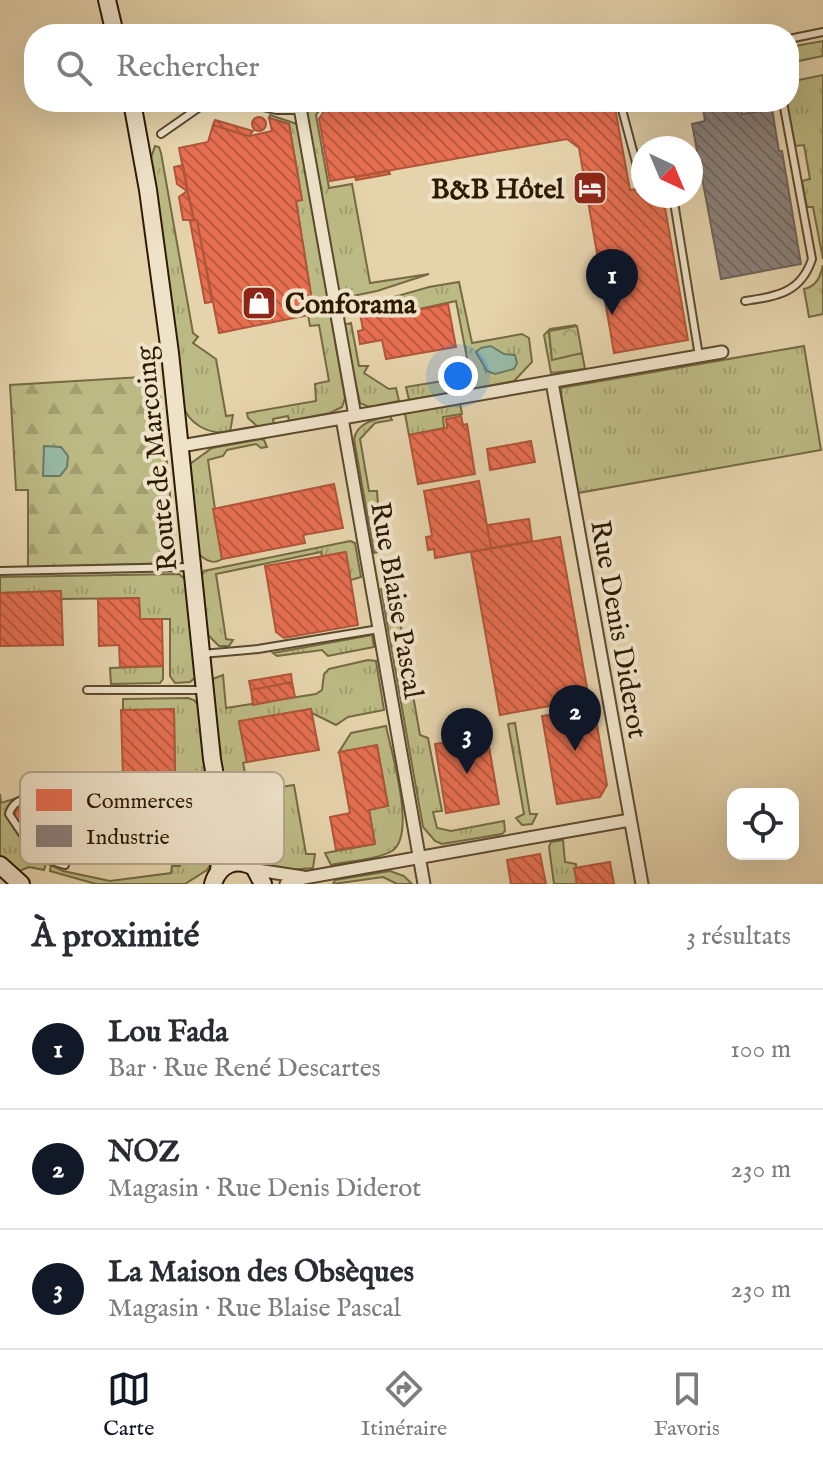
<!DOCTYPE html>
<html lang="fr">
<meta charset="utf-8">
<style>
body{margin:0;font-family:"IM FELL English",serif;background:#f7f7f7;color:#2b2b33}
.controls{position:absolute;right:24px;bottom:24px;display:grid;overflow:hidden;border-radius:16px;box-shadow:0 8px 32px #0002}
.controls button{width:72px;height:72px;display:grid;place-items:center;padding:0;border:0;border-bottom:2px solid #e1e1e2;background:#fff;color:#2b2b33;font:40px sans-serif}
.compass{position:absolute;left:631px;top:136px;width:72px;height:72px;border-radius:50%;background:#fff;box-shadow:0 8px 32px #0002;rotate:136deg}
.you{position:absolute;left:458px;top:376px;width:28px;height:28px;margin:-20px;border:6px solid #fff;border-radius:50%;background:#1a73e8;box-shadow:0 0 0 12px #1a73e833}
.badge{display:grid;place-items:center;width:52px;height:52px;border-radius:50%;background:#111827;color:#fff;font-size:26px;font-weight:700}
.pin{position:absolute;translate:-50% -66px;filter:drop-shadow(0 2px 4px #0008)}
.pin::after{content:'';position:absolute;top:42px;width:28px;height:24px;background:inherit;clip-path:polygon(0 0,100% 0,50% 100%)}
.list{margin:0;padding:0;list-style:none}
h2{display:flex;justify-content:space-between;align-items:center;height:104px;margin:0;padding:0 32px;font-size:34px}
h2 small{font-size:26px;font-weight:400;color:#7c7c81}
.list li{display:grid;grid-template-columns:52px 1fr auto;gap:24px;align-items:center;box-sizing:border-box;height:120px;padding:0 32px;border-top:2px solid #e1e1e2}
.list b{display:block;font-size:30px;white-space:nowrap}
.list p{margin:0;font-size:26px;white-space:nowrap;color:#7c7c81}
.list em{font-size:26px;font-style:normal;color:#7c7c81}
.icon{flex:none;width:44px;height:44px;fill:none;stroke:currentColor;stroke-width:2;stroke-linecap:round;stroke-linejoin:round}
.map{position:relative;flex:none;width:823px;height:884px;overflow:hidden}
.search{position:absolute;background:#fff;box-shadow:0 8px 32px #0002;left:24px;right:24px;top:24px;height:88px;display:flex;align-items:center;gap:20px;box-sizing:border-box;padding:0 28px;border-radius:32px;color:#7c7c81;font-size:30px}
.sheet{height:464px;background:#fff}
nav{display:flex;justify-content:space-around;align-items:center;box-sizing:border-box;height:112px;border-top:2px solid #e1e1e2;background:#fff;font-size:22px;color:#7c7c81}
nav a{display:grid;justify-items:center;gap:4px}
nav .on{color:#111827}
.map>svg:first-child{display:block}
.grass{fill:url(#grass-tufts);stroke:#756a42;stroke-width:2}
.forest{fill:url(#forest-firs);stroke:#756a42;stroke-width:2}
.park{fill:url(#park-crowns);stroke:#756a42;stroke-width:2}
.water{fill:#97b9a5;stroke:#6d7a63;stroke-width:2}
.shops{fill:url(#shops-back-hatch);stroke:#b05639;stroke-width:2}
.industry{fill:url(#industry-back-hatch);stroke:#6e6257;stroke-width:2}
.lines{fill:none;stroke-linecap:round;stroke-linejoin:round}
.lane-casing{stroke:#5c492c;stroke-width:10}
.street-casing{stroke:#5c492c;stroke-width:15}
.secondary-casing{stroke:#2e1b01;stroke-width:20}
.lane{stroke:#eee2c9;stroke-width:6}
.street{stroke:#eee2c9;stroke-width:11}
.secondary{stroke:#eee2c9;stroke-width:16}
.labels{text-anchor:middle;stroke-width:8;stroke-linejoin:round;paint-order:stroke}
.poi-label{font-size:28px;font-weight:bold;fill:#2e1b01;stroke:#eee2c9;text-anchor:end}
.street-label{font-size:28px;fill:#2e1b01;stroke:#eee2c9}
.key{fill:#eee2c9;stroke:#b4a68d;stroke-width:2}
.key-label{font-size:22px;fill:#2e1b01}
</style>
<div class="map">
<svg width="823" height="884" viewBox="0 0 823 884">
<defs>
<pattern id="grass-tufts" width="24" height="20" patternUnits="userSpaceOnUse" patternTransform="scale(2)"><rect width="24" height="20" fill="#bcba84"/><path d="M3 7l-1-3M5 7V3M7 7l1-3M15 17l-1-3M17 17v-4M19 17l1-3" fill="none" stroke="#a29f70"/></pattern>
<pattern id="forest-firs" width="22" height="20" patternUnits="userSpaceOnUse" patternTransform="scale(2)"><rect width="22" height="20" fill="#bcba84"/><path d="M5 1l3.5 6h-7zM16 11l3.5 6h-7z" fill="#a29f70"/></pattern>
<pattern id="park-crowns" width="20" height="18" patternUnits="userSpaceOnUse" patternTransform="scale(2)"><rect width="20" height="18" fill="#bcba84"/><path d="M2 6a3 3 0 1 1 6 0M12 15a3 3 0 1 1 6 0" fill="none" stroke="#a29f70"/></pattern>
<pattern id="shops-back-hatch" width="6" height="6" patternUnits="userSpaceOnUse" patternTransform="scale(2)"><rect width="6" height="6" fill="#e76f51"/><path d="M-1 5l2 2M0 0l6 6M5-1l2 2" fill="none" stroke="#bc5a41"/></pattern>
<pattern id="industry-back-hatch" width="6" height="6" patternUnits="userSpaceOnUse" patternTransform="scale(2)"><rect width="6" height="6" fill="#8a817c"/><path d="M-1 5l2 2M0 0l6 6M5-1l2 2" fill="none" stroke="#716963"/></pattern>
</defs>
<rect width="100%" height="100%" fill="#e5d3ac"/>
<filter id="stains"><feTurbulence type="fractalNoise" baseFrequency=".0025" numOctaves="4"/><feColorMatrix values="0 0 0 0 .2 0 0 0 0 .09 0 0 0 0 .02 0 0 0 .5 -.17"/></filter>
<radialGradient id="worn" r=".72"><stop offset=".6" stop-color="#630" stop-opacity="0"/><stop offset="1" stop-color="#630" stop-opacity=".3"/></radialGradient>
<path class="grass" d="M 823,41 L 823,56 L 789,63 L 789,47 Z
M 823,75 L 823,259 L 813,207 L 807,207 L 802,181 L 810,179 L 804,145 L 795,146 L 786,102 L 789,102 L 789,82 Z
M 307,102 L 325,102 L 316,115 L 329,188 L 352,184 L 370,283 L 429,274 L 377,291 L 343,298 L 338,292 L 305,107 Z
M 270,115 L 297,124 L 345,398 L 342,407 L 330,413 L 289,421 L 288,416 L 273,419 L 274,424 L 258,427 L 248,418 L 247,413 L 316,401 L 315,384 L 329,381 L 319,325 L 310,326 L 308,315 L 314,313 L 296,201 L 302,200 L 289,124 L 269,118 Z
M 155,146 L 159,147 L 161,153 L 193,333 L 198,337 L 193,343 L 216,359 L 226,416 L 233,415 L 230,432 C 208,435 188,424 182,403 L 150,161 Z
M 823,265 L 823,314 L 809,317 L 804,289 C 817,286 820,277 823,265 Z
M 459,282 L 472,343 L 522,334 L 529,338 L 532,362 L 514,381 L 473,389 L 456,301 L 378,318 L 376,310 L 342,316 L 345,311 L 429,287 Z
M 351,323 L 359,366 L 368,366 L 364,373 L 389,389 L 396,388 L 399,401 L 369,407 L 360,403 L 343,325 Z
M 576,325 L 549,332 L 552,359 L 582,353 L 585,369 L 551,373 L 544,335 L 550,329 Z
M 804,346 L 821,450 L 578,493 L 560,388 Z
M 461,378 L 464,390 L 409,400 L 406,387 Z
M 460,403 L 462,414 L 443,417 L 444,428 L 409,435 L 405,414 L 407,412 Z
M 390,416 L 392,420 L 375,423 L 360,439 L 369,491 L 377,491 L 378,505 L 371,506 L 378,552 L 374,553 L 354,439 C 357,422 376,419 390,416 Z
M 261,439 L 264,440 L 267,447 L 261,448 L 256,444 L 227,450 L 223,456 L 208,460 L 222,559 C 214,565 205,560 199,554 L 190,464 L 212,448 Z
M 350,541 L 355,543 L 361,577 L 351,580 L 322,556 L 321,552 L 216,574 L 226,639 L 233,640 L 229,646 L 219,646 L 207,634 L 200,579 L 204,571 Z
M 179,574 L 186,580 L 198,675 L 190,682 L 175,683 L 170,676 L 170,619 L 140,619 L 139,598 L 61,599 L 61,591 L 0,593 L 0,577 Z
M 399,586 L 402,591 L 395,593 L 420,735 L 428,738 L 442,811 L 433,812 L 437,828 L 451,831 L 504,821 L 505,831 L 502,834 L 442,844 L 435,841 L 423,827 L 381,589 Z
M 372,635 L 374,647 L 328,656 L 322,650 L 277,656 L 273,653 Z
M 368,660 L 376,661 L 384,710 L 348,717 L 336,725 L 312,713 L 311,709 L 239,722 L 247,762 L 243,763 L 249,792 L 294,785 L 306,854 L 315,854 L 313,868 C 299,869 284,871 270,866 C 256,861 241,847 235,833 C 217,785 215,731 210,680 L 223,675 L 226,708 L 316,694 L 322,690 L 324,674 L 329,669 Z
M 163,666 L 163,679 L 160,683 L 111,684 L 110,668 Z
M 188,698 L 194,700 L 201,709 L 217,837 L 213,861 L 207,870 L 185,884 L 96,884 L 50,871 L 51,865 L 63,871 L 110,881 L 171,873 L 172,866 L 180,866 L 184,792 L 115,792 L 122,783 L 131,782 L 131,779 L 175,778 L 174,710 L 123,710 L 123,699 Z
M 515,723 L 530,814 L 537,814 L 532,824 L 522,825 L 516,818 L 524,814 L 508,724 Z
M 386,726 C 391,751 417,835 392,851 C 376,860 349,861 331,865 L 325,853 L 375,844 L 369,810 L 388,805 L 377,746 L 339,752 L 351,733 Z
M 0,794 L 1,803 L 17,798 L 7,807 L 6,816 L 23,842 L 22,848 L 28,856 L 46,864 L 44,870 L 29,867 L 14,873 L 0,857 Z
M 563,840 L 565,862 L 576,864 L 577,884 L 554,884 L 549,847 L 551,842 Z
M 390,871 L 404,876 L 412,884 L 397,884 L 383,877 L 333,884 L 335,880 Z"/>
<path class="forest" d="M 158,376 L 177,563 L 28,567 L 28,490 L 16,490 L 10,385 Z"/>
<path class="park" d="M 577,326 L 582,353 L 552,360 L 549,331 Z"/>
<path class="water" d="M 491,346 L 504,354 L 515,355 L 517,363 L 514,369 L 495,374 L 487,371 L 476,352 L 481,348 Z
M 44,446 L 61,447 L 68,456 L 67,467 L 60,476 L 43,476 Z"/>
<path class="shops" d="M 330,102 L 402,102 L 403,104 L 416,102 L 614,102 L 630,190 L 643,188 L 643,196 L 663,196 L 688,340 L 614,353 L 579,148 L 567,139 L 330,181 L 319,119 Z
M252 124a7 7 0 1 1 14 0a7 7 0 1 1-14 0Z
M 269,118 L 289,124 L 302,200 L 296,201 L 314,314 L 219,333 L 197,220 L 194,220 L 188,195 L 179,148 L 208,142 L 213,125 L 249,136 L 272,131 Z
M 215,120 L 253,131 L 249,136 L 244,135 L 213,125 Z
M 183,165 L 187,185 L 187,191 L 177,184 L 174,167 Z
M 389,171 L 390,174 L 356,180 L 355,177 Z
M 187,191 L 189,196 L 194,220 L 183,220 L 179,197 Z
M 197,220 L 212,302 L 205,303 L 190,221 Z
M 448,304 L 456,347 L 386,359 L 382,340 L 360,344 L 358,331 L 363,330 L 360,313 L 377,310 L 378,318 Z
M 461,416 L 463,425 L 467,424 L 475,474 L 418,484 L 409,435 L 447,428 L 446,419 Z
M 531,441 L 535,462 L 490,470 L 487,449 Z
M 479,481 L 491,548 L 435,558 L 434,549 L 428,550 L 426,537 L 432,536 L 424,491 Z
M 334,484 L 343,528 L 303,535 L 305,543 L 222,559 L 213,509 Z
M 529,519 L 532,541 L 491,548 L 487,525 Z
M 560,537 L 589,699 L 500,715 L 471,552 Z
M 346,552 L 358,625 L 284,638 L 276,632 L 265,566 Z
M 61,591 L 63,645 L 0,646 L 0,593 Z
M 139,598 L 140,619 L 162,619 L 163,666 L 120,667 L 119,645 L 99,646 L 98,599 Z
M 291,674 L 292,682 L 251,690 L 249,681 Z
M 292,682 L 295,697 L 253,705 L 251,690 Z
M 594,707 L 607,785 L 600,797 L 557,804 L 542,716 Z
M 174,709 L 175,779 L 123,780 L 121,710 Z
M 311,709 L 319,750 L 247,762 L 239,721 Z
M 487,735 L 499,804 L 446,813 L 435,744 Z
M 377,745 L 388,806 L 369,810 L 375,844 L 336,850 L 330,817 L 350,813 L 339,752 Z
M 29,803 L 53,837 L 38,849 L 14,819 L 16,809 Z
M 540,854 L 546,884 L 511,884 L 507,860 Z
M 610,862 L 614,884 L 577,884 L 574,868 Z"/>
<path class="industry" d="M 702,102 L 740,102 L 742,114 L 772,109 L 779,151 L 782,151 L 801,264 L 721,279 L 692,124 L 705,121 Z"/>
<g class="lines">
<g class="lane-casing">
<path id="lane" d="M 789,39 L 823,32
M 241,102 L 276,110 L 301,110
M 620,102 L 637,166 L 643,170
M 161,134 L 204,104 L 224,102
M 673,196 L 699,356
M 745,301 C 777,296 801,293 812,259 L 783,102
M 0,571 L 190,567
M 202,654 L 258,649 L 379,629
M 87,690 L 202,690
M 63,796 C 44,797 15,792 9,814 L 38,857 L 65,865"/>
</g>
<g class="street-casing">
<path id="street" d="M 299,102 L 355,416
M 552,382 L 642,884
M 342,418 L 424,884
M 181,446 L 722,352
M 257,870 L 303,877
M 286,884 L 304,878 L 630,820"/>
</g>
<g class="secondary-casing">
<path id="secondary" d="M 107,0 L 115,34
M 132,102 L 148,190 L 170,353 L 212,759 C 218,793 224,836 246,863
M 0,865 L 21,884
M 219,870 L 221,855 L 220,816
M 213,884 C 219,864 236,857 254,867 L 263,884"/>
</g>
<use href="#lane" class="lane"/>
<use href="#street" class="street"/>
<use href="#secondary" class="secondary"/>
</g>
<defs>
<g id="hotel-square" transform="scale(1.8)"><rect x="-9" y="-9" width="18" height="18" rx="4" fill="#8f2418" stroke="#eee2c9"/><path d="M-6-4.5h1.5V1H6V5H4.5V3h-9V5H-6ZM-4 0a1.8 1.8 0 1 1 3.6 0ZM.5 0V-2.5h3Q6-2.5 6 0Z" fill="#fff"/></g>
<g id="shop-square" transform="scale(1.8)"><rect x="-9" y="-9" width="18" height="18" rx="4" fill="#8f2418" stroke="#eee2c9"/><path d="M-5-2.5h2.3a2.7 3.5 0 0 1 5.4 0H5L5.5 6h-11ZM-1.5-2.5h3a1.5 2.3 0 0 0-3 0Z" fill="#fff"/></g>
</defs>
<g fill-rule="evenodd">
<use href="#hotel-square" x="590" y="188"/>
<use href="#shop-square" x="259" y="303"/>
</g>
<g class="labels">
<g class="poi-label">
<text x="564" y="198">B&amp;B Hôtel</text>
<text x="285" y="313" text-anchor="start">Conforama</text>
</g>
<g class="street-label">
<text transform="translate(155 459) rotate(-96)" y="10">Route de Marcoing</text>
<text transform="translate(398 600) rotate(80)" y="10">Rue Blaise Pascal</text>
<text transform="translate(620 629) rotate(80)" y="10">Rue Denis Diderot</text>
</g>
</g>
<rect x="20" y="772" width="264" height="92" rx="12" class="key"/>
<rect x="36" y="789" width="36" height="22" fill="#e76f51"/>
<rect x="36" y="825" width="36" height="22" fill="#8a817c"/>
<g class="key-label">
<text x="86" y="808">Commerces</text>
<text x="86" y="844">Industrie</text>
</g>
<rect width="100%" height="100%" filter="url(#stains)"/>
<rect width="100%" height="100%" fill="url(#worn)"/>
</svg>
<div class="controls">
<button><svg class="icon" aria-label="locate" viewBox="0 0 24 24"><circle cx="12" cy="12" r="6"/><path d="M12 2v4M12 18v4M2 12h4M18 12h4"/></svg></button>
</div>
<svg class="compass" viewBox="-18 -18 36 36"><path d="M0-13l5 13h-10z" fill="#e53935"/><path d="M0 13l5-13h-10z" fill="#7c7c81"/></svg>
<div class="you"></div>
<div class="pin badge" style="left:612px;top:315px">1</div>
<div class="pin badge" style="left:575px;top:751px">2</div>
<div class="pin badge" style="left:467px;top:774px">3</div>
<div class="search"><svg class="icon" aria-label="search" viewBox="0 0 24 24"><circle cx="10" cy="10" r="6"/><path d="M15 15l6 6"/></svg>Rechercher</div>
</div>
<section class="sheet">
<h2>À proximité<small>3 résultats</small></h2>
<ul class="list">
<li><span class="badge">1</span><div><b>Lou Fada</b><p>Bar · Rue René Descartes</p></div><em>100 m</em></li>
<li><span class="badge">2</span><div><b>NOZ</b><p>Magasin · Rue Denis Diderot</p></div><em>230 m</em></li>
<li><span class="badge">3</span><div><b>La Maison des Obsèques</b><p>Magasin · Rue Blaise Pascal</p></div><em>230 m</em></li>
</ul>
</section>
<nav>
<a class="on"><svg class="icon" aria-label="map" viewBox="0 0 24 24"><path d="M3 6l6-2 6 2 6-2v14l-6 2-6-2-6 2zM9 4v14M15 6v14"/></svg>Carte</a>
<a><svg class="icon" aria-label="directions" viewBox="0 0 24 24"><path d="M12 3l9 9-9 9-9-9zM9 14v-3h6M13 9l2 2-2 2"/></svg>Itinéraire</a>
<a><svg class="icon" aria-label="saved" viewBox="0 0 24 24"><path d="M7 4h10v16l-5-4-5 4z"/></svg>Favoris</a>
</nav>
